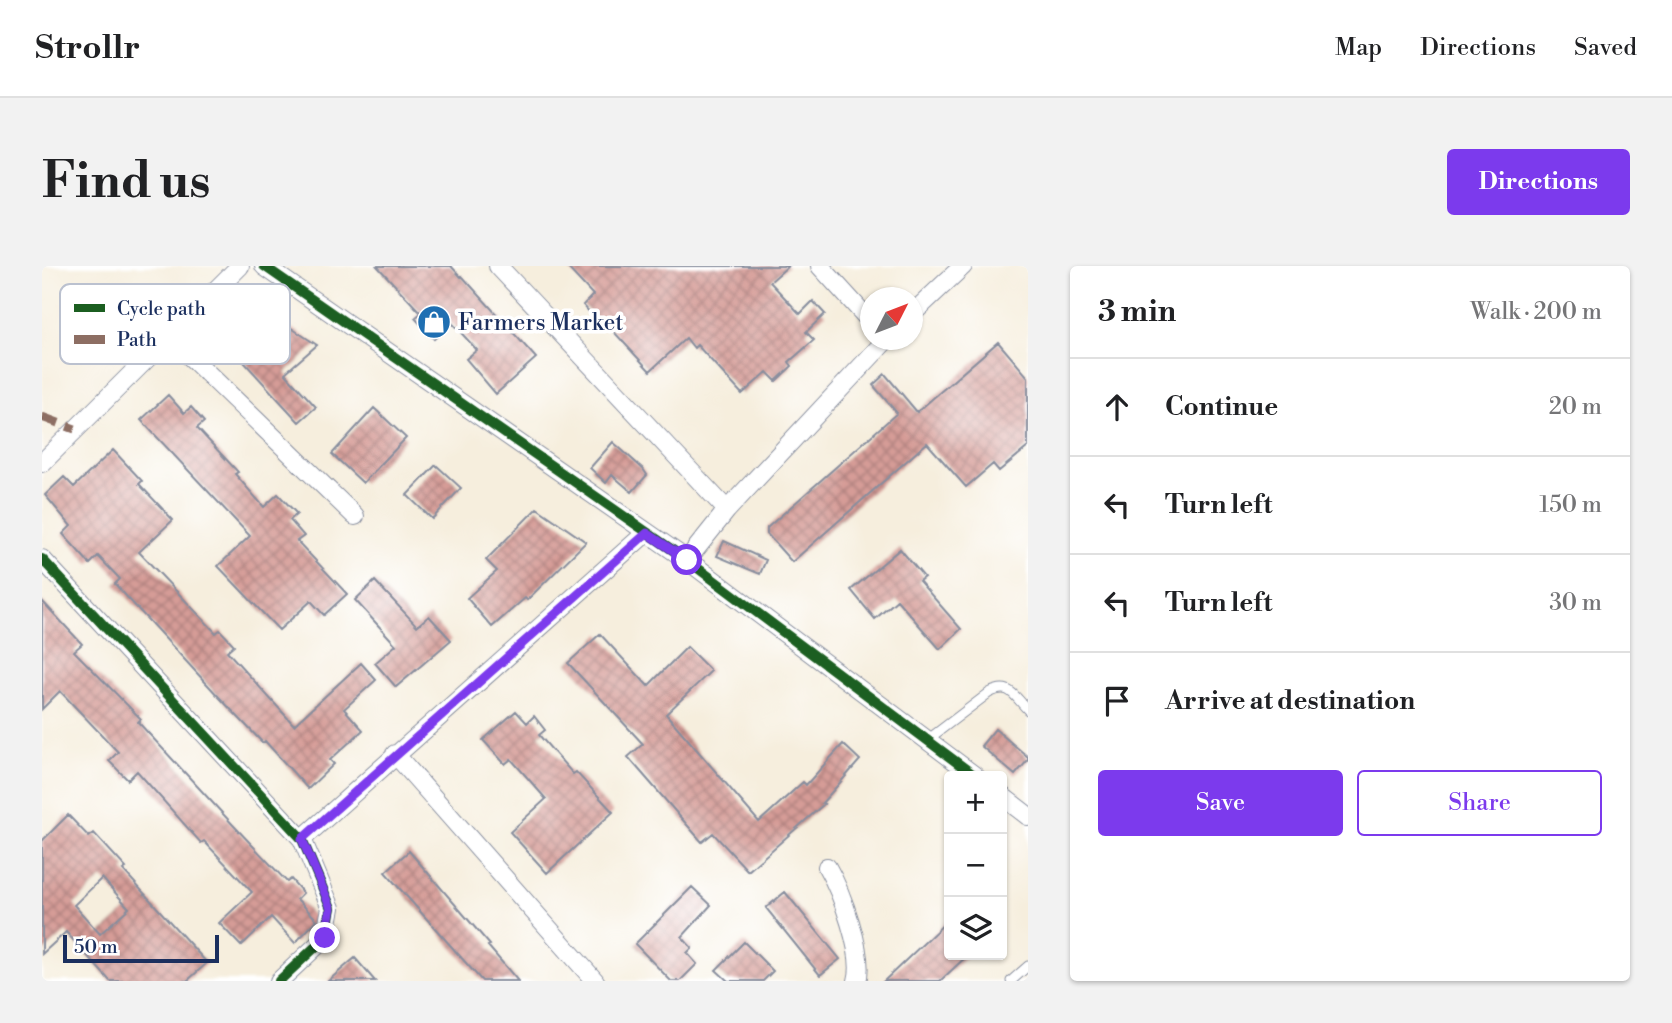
<!DOCTYPE html>
<meta charset="utf-8">
<style>
body{margin:0;font-family:"Libre Bodoni",serif;background:#f2f2f2;color:#202124}
.controls{position:absolute;right:21px;bottom:21px;display:grid;overflow:hidden;border-radius:7px;box-shadow:0 2px 5px #0004}
.controls button{width:63px;height:63px;display:grid;place-items:center;padding:0;border:0;border-bottom:2px solid #e0e0e0;background:#fff;color:#202124;font:35px sans-serif}
.compass{position:absolute;left:818px;top:21px;width:63px;height:63px;border-radius:50%;background:#fff;box-shadow:0 2px 5px #0004;rotate:48deg}
.scale{position:absolute;left:21px;bottom:18px;width:156px;box-sizing:border-box;padding-left:7px;border:4px solid #1b2f5e;border-top:0;font-size:19px;line-height:24px;white-space:nowrap;color:#1b2f5e;-webkit-text-stroke:5px #fff;paint-order:stroke}
.stop{position:absolute;width:21px;height:21px;margin:-16px;border:5px solid #7c3aed;border-radius:50%;background:#fff}
.stop.end{background:#7c3aed;border-color:#fff;box-shadow:0 2px 7px #0008}
.list{margin:0;padding:0;list-style:none}
h2{display:flex;justify-content:space-between;align-items:center;height:91px;margin:0;padding:0 28px;font-size:30px}
h2 small{font-size:23px;font-weight:400;color:#757577}
.list li{display:grid;grid-template-columns:46px 1fr auto;gap:21px;align-items:center;box-sizing:border-box;height:98px;padding:0 28px;border-top:2px solid #e0e0e0}
.list b{display:block;font-size:26px;white-space:nowrap}
.list em{font-size:23px;font-style:normal;color:#757577}
.actions{display:flex;gap:14px;padding:21px 28px}
.actions a{flex:1;padding:16px 0;border:2px solid #7c3aed;border-radius:7px;text-align:center;font-size:24px;color:#7c3aed}
.actions .main{background:#7c3aed;color:#fff}
.icon{flex:none;width:38px;height:38px;fill:none;stroke:currentColor;stroke-width:2;stroke-linecap:round;stroke-linejoin:round}
.map{position:relative;flex:none;width:986px;height:715px;overflow:hidden;border-radius:7px}
header{display:flex;align-items:center;gap:42px;box-sizing:border-box;height:98px;padding:0 35px;background:#fff;border-bottom:2px solid #e0e0e0}
header strong{font-size:33px}
nav{display:flex;gap:38px;margin-inline-start:auto;font-size:24px}
.intro{display:flex;align-items:center;justify-content:space-between;box-sizing:border-box;height:168px;padding:0 42px}
h1{margin:0;font-size:49px}
.button{padding:18px 32px;border-radius:7px;background:#7c3aed;color:#fff;font-size:24px;font-weight:700}
main{display:flex;gap:42px;padding:0 42px}
aside{flex:1;background:#fff;border-radius:7px;box-shadow:0 2px 5px #0004}
.map>svg:first-child{display:block}
.building{fill:url(#building-cross-hatch);fill-rule:evenodd}
.lines{fill:none;stroke-linecap:round;stroke-linejoin:round}
.lane-casing{stroke:#888e9e;stroke-width:11}
.street-casing{stroke:#888e9e;stroke-width:20}
.lane{stroke:#fff;stroke-width:9}
.street{stroke:#fff;stroke-width:18}
.quiet{stroke:#8d6e63;stroke-width:9;stroke-dasharray:18 9;stroke-linecap:butt}
.cycleway-casing{stroke:#fff;stroke-width:15}
.cycleway{stroke:#1b5e20;stroke-width:10}
.route{stroke:#7c3aed;stroke-width:9}
.labels{text-anchor:middle;stroke-width:7;stroke-linejoin:round;paint-order:stroke}
.poi-label{font-size:23px;fill:#1b2f5e;stroke:#fff;text-anchor:start}
.key{fill:#fff;stroke:#bbc1cf;stroke-width:2}
.key-label{font-size:19px;fill:#1b2f5e}
</style>
<header>
<strong>Strollr</strong>
<nav><a>Map</a><a>Directions</a><a>Saved</a></nav>
</header>
<div class="intro"><h1>Find us</h1><a class="button">Directions</a></div>
<main>
<div class="map">
<svg width="986" height="715" viewBox="0 0 986 715">
<defs>
<pattern id="building-cross-hatch" width="8" height="8" patternUnits="userSpaceOnUse" patternTransform="scale(1.75)"><rect width="8" height="8" fill="#d69c97"/><path d="M0 0l8 8M0 8l8-8" fill="none" stroke="#ad807e"/></pattern>
</defs>
<rect width="100%" height="100%" fill="#fff"/>
<filter id="ink" filterUnits="userSpaceOnUse"><feTurbulence type="fractalNoise" baseFrequency=".0143" numOctaves="2"/><feDisplacementMap in="SourceGraphic" scale="14" xChannelSelector="R" yChannelSelector="G"/><feConvolveMatrix kernelMatrix="1 2 1 2 8 2 1 2 1" color-interpolation-filters="sRGB"/></filter>
<filter id="wash" filterUnits="userSpaceOnUse"><feTurbulence type="fractalNoise" baseFrequency=".00686" numOctaves="4" result="noise"/><feDisplacementMap in="SourceGraphic" scale="28" xChannelSelector="R" yChannelSelector="G"/><feGaussianBlur stdDeviation="1.57" result="paint"/><feColorMatrix in="noise" values="0 0 0 0 0 0 0 0 0 0 0 0 0 0 0 0 0 1.4 0 .05"/><feComposite in="paint" operator="in"/></filter>
<g filter="url(#wash)">
<rect width="100%" height="100%" fill="#f6eedd"/>
<g id="blocks">
<path class="building" d="M 335,0 L 409,0 L 419,11 L 420,10 L 494,92 L 454,128 L 424,93 L 435,84 L 410,57 L 392,73 L 373,52 L 379,47 Z
M 524,0 L 746,0 L 728,16 L 758,48 L 771,35 L 783,48 L 764,66 L 772,74 L 747,96 L 750,100 L 734,115 L 725,106 L 700,128 L 655,79 L 652,82 L 644,72 L 608,105 L 562,55 L 558,58 L 541,39 L 551,29 Z
M 216,40 L 275,79 L 243,107 L 274,141 L 257,156 L 180,72 Z
M 956,76 L 986,111 L 986,181 L 957,205 L 951,198 L 924,221 L 885,177 L 750,296 L 725,268 L 725,262 L 855,147 L 831,119 L 843,108 L 875,146 Z
M 126,129 L 142,147 L 149,141 L 162,156 L 155,162 L 196,206 L 193,208 L 222,241 L 236,228 L 255,248 L 248,254 L 262,270 L 255,275 L 305,328 L 282,349 L 269,335 L 237,364 L 176,300 L 208,270 L 99,154 Z
M 332,142 L 364,172 L 321,217 L 290,188 Z
M 571,176 L 601,203 L 605,209 L 590,226 L 570,209 L 564,217 L 548,202 Z
M 71,184 L 100,215 L 97,218 L 131,254 L 97,286 L 174,367 L 178,364 L 192,379 L 185,385 L 252,459 L 319,397 L 334,414 L 302,443 L 321,464 L 288,494 L 292,498 L 266,523 L 223,475 L 221,477 L 177,431 L 73,318 L 78,313 L 56,290 L 48,298 L 21,268 L 29,260 L 3,229 L 22,211 L 32,221 Z
M 394,199 L 419,222 L 390,253 L 365,229 Z
M 495,242 L 544,276 L 485,334 L 483,332 L 450,361 L 425,332 L 455,305 L 444,294 Z
M 682,275 L 724,294 L 718,308 L 675,290 Z
M 858,283 L 882,311 L 877,315 L 919,363 L 898,383 L 855,334 L 833,353 L 809,324 Z
M 333,315 L 375,360 L 387,350 L 409,374 L 354,421 L 333,397 L 354,379 L 313,334 Z
M 0,335 L 40,378 L 32,385 L 99,453 L 96,456 L 193,561 L 245,616 L 249,613 L 261,627 L 255,633 L 275,654 L 253,677 L 229,651 L 199,680 L 177,657 L 210,626 L 162,575 L 159,577 L 95,505 L 86,514 L 67,495 L 76,486 L 18,425 L 0,443 Z
M 558,368 L 606,420 L 645,381 L 669,405 L 624,448 L 717,556 L 761,516 L 764,519 L 801,478 L 818,494 L 780,537 L 782,538 L 706,605 L 671,567 L 660,576 L 586,491 L 601,478 L 526,397 Z
M 474,445 L 485,457 L 492,450 L 503,464 L 497,469 L 531,508 L 534,506 L 571,546 L 505,607 L 468,566 L 504,533 L 469,493 L 463,498 L 441,474 Z
M 953,463 L 986,491 L 986,494 L 973,509 L 939,480 Z
M 26,549 L 47,571 L 52,567 L 84,602 L 81,604 L 165,697 L 145,715 L 68,715 L 24,666 L 0,688 L 0,575 ZM 60,612 L 87,642 L 58,668 L 32,639 Z
M 367,585 L 448,679 L 446,680 L 476,715 L 440,715 L 343,606 Z
M 650,621 L 669,639 L 640,671 L 650,682 L 645,687 L 655,698 L 638,715 L 629,715 L 593,678 Z
M 743,626 L 798,693 L 778,709 L 724,642 Z
M 907,653 L 907,689 L 926,689 L 898,715 L 842,715 Z
M 702,676 L 731,705 L 721,715 L 686,715 L 674,704 Z
M 313,692 L 333,715 L 286,715 Z"/>
</g>
</g>
<g filter="url(#ink)">
<use href="#blocks" fill-opacity="0" stroke="#888e9e" stroke-width="2"/>
<g class="lines">
<g class="lane-casing">
<path id="lane" d="M 884,475 L 947,427 C 968,416 971,429 986,444
M 969,715 L 986,700"/>
</g>
<g class="street-casing">
<path id="street" d="M 222,0 L 645,294 L 933,510
M 456,0 L 685,244 L 645,294
M 778,0 L 828,55
M 870,48 L 921,0
M 127,70 L 313,250
M 0,197 L 198,0
M 685,244 L 844,74
M 0,293 L 260,573 L 289,642 L 283,672 L 237,715
M 353,488 L 553,715
M 960,530 L 986,550
M 260,573 L 605,266
M 785,601 C 799,625 823,689 815,715"/>
</g>
<use href="#lane" class="lane"/>
<use href="#street" class="street"/>
<path class="quiet" d="M 0,151 L 33,163"/>
<g class="cycleway-casing">
<path id="cycleway" d="M 222,0 L 645,294 L 933,510
M 0,293 L 260,573 L 289,642 L 283,672 L 237,715"/>
</g>
<use href="#cycleway" class="cycleway"/>
</g>
</g>
<g class="lines" filter="url(#ink)">
<path class="route" d="M 283,672 L 289,642 L 260,573 L 605,267 L 645,294"/>
</g>
<defs>
<g id="shop-disc" transform="scale(1.75)"><circle r="9.5" fill="#1f6fb2" stroke="#fff"/><path d="M-5-2.5h2.3a2.7 3.5 0 0 1 5.4 0H5L5.5 6h-11ZM-1.5-2.5h3a1.5 2.3 0 0 0-3 0Z" fill="#fff"/></g>
</defs>
<g fill-rule="evenodd">
<use href="#shop-disc" x="392" y="56"/>
</g>
<g class="labels">
<g class="poi-label">
<text x="416" y="64">Farmers Market</text>
</g>
</g>
<rect x="18" y="18" width="230" height="80" rx="10" class="key"/>
<rect x="32" y="38" width="31" height="8" fill="#1b5e20"/>
<rect x="32" y="69" width="31" height="9" fill="#8d6e63"/>
<g class="key-label">
<text x="75" y="49">Cycle path</text>
<text x="75" y="80">Path</text>
</g>
</svg>
<div class="controls">
<button>+</button>
<button>−</button>
<button><svg class="icon" aria-label="layers" viewBox="0 0 24 24"><path d="M12 4l9 5-9 5-9-5zM3 14l9 5 9-5"/></svg></button>
</div>
<svg class="compass" viewBox="-18 -18 36 36"><path d="M0-13l5 13h-10z" fill="#e53935"/><path d="M0 13l5-13h-10z" fill="#757577"/></svg>
<div class="scale">50 m</div>
<div class="stop" style="left:645px;top:294px"></div>
<div class="stop end" style="left:283px;top:672px"></div>
</div>
<aside>
<h2>3 min<small>Walk · 200 m</small></h2>
<ul class="list">
<li><svg class="icon" aria-label="ahead" viewBox="0 0 24 24"><path d="M12 20V5M6 11l6-6 6 6"/></svg><div><b>Continue</b></div><em>20 m</em></li>
<li><svg class="icon" aria-label="left" viewBox="0 0 24 24"><path d="M17 20v-9H6M10 6l-5 5 5 5"/></svg><div><b>Turn left</b></div><em>150 m</em></li>
<li><svg class="icon" aria-label="left" viewBox="0 0 24 24"><path d="M17 20v-9H6M10 6l-5 5 5 5"/></svg><div><b>Turn left</b></div><em>30 m</em></li>
<li><svg class="icon" aria-label="arrive" viewBox="0 0 24 24"><path d="M6 21V4h12l-3 4 3 4H6"/></svg><div><b>Arrive at destination</b></div></li>
</ul>
<div class="actions"><a class="main">Save</a><a>Share</a></div>
</aside>
</main>
